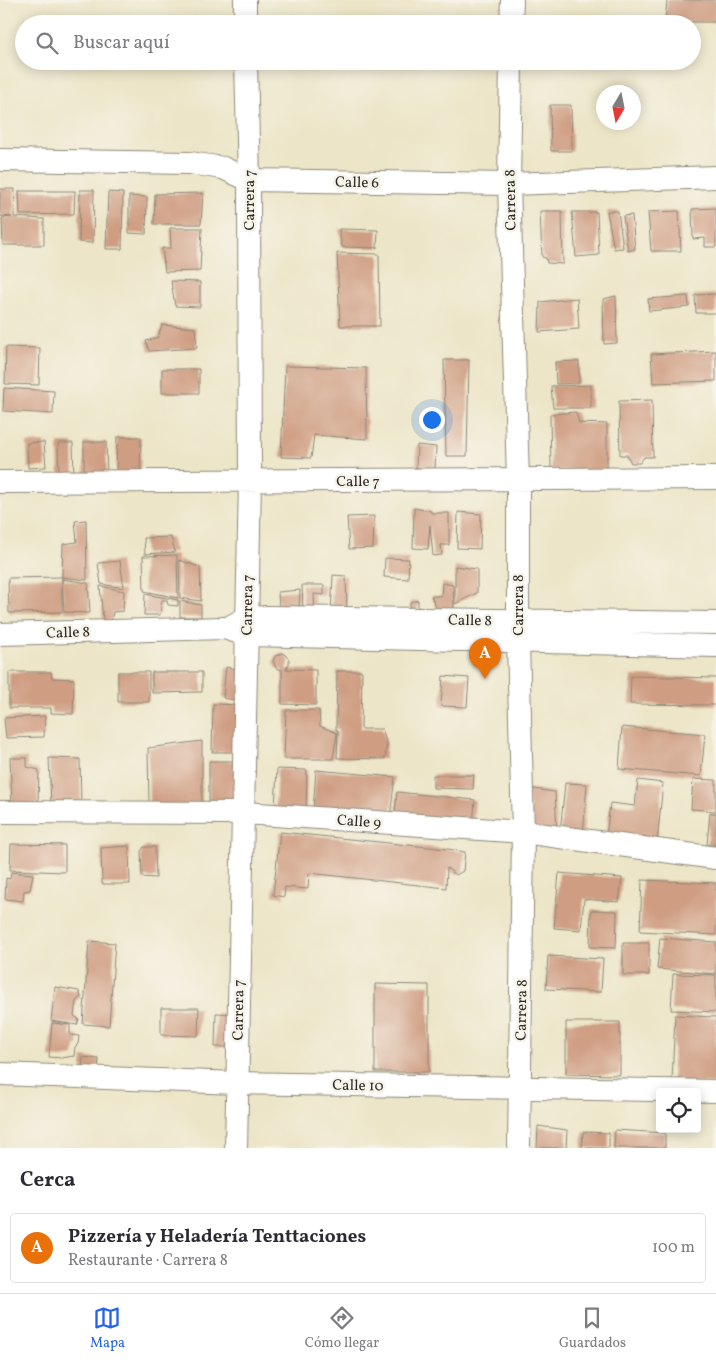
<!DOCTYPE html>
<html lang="es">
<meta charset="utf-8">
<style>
body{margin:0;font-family:Vollkorn,serif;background:#f7f7f7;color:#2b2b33}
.controls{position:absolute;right:15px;bottom:15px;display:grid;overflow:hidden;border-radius:5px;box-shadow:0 2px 12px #0003}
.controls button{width:45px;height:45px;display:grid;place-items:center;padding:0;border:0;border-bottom:1px solid #e1e1e2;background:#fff;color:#2b2b33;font:25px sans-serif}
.compass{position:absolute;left:596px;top:85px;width:45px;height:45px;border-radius:50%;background:#fff;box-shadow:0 2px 12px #0003;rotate:190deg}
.you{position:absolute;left:431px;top:419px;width:18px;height:18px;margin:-12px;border:4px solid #fff;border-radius:50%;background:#1a73e8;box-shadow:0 0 0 8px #1a73e833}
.badge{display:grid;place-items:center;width:32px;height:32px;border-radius:50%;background:#2563eb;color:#fff;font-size:16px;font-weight:700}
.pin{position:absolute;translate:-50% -41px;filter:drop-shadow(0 1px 2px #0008)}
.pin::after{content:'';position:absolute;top:26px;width:18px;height:15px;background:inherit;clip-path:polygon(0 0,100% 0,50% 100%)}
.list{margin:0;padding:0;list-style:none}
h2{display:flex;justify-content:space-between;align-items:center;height:65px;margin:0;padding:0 20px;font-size:21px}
h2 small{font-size:16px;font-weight:400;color:#7c7c81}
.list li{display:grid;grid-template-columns:32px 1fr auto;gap:15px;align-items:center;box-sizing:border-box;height:70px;margin:0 10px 10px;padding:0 10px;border:1px solid #e1e1e2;border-radius:5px}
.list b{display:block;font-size:19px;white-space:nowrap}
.list p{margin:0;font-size:16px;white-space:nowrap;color:#7c7c81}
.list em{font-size:16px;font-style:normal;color:#7c7c81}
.icon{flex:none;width:28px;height:28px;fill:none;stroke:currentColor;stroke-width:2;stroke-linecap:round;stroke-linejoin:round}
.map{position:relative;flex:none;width:716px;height:1148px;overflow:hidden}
.search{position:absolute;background:#fff;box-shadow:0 2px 12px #0003;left:15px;right:15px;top:15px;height:55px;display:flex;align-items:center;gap:12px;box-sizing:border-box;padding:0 18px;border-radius:28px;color:#7c7c81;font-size:19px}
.sheet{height:145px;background:#fff}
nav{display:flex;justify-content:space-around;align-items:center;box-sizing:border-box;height:70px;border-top:1px solid #e1e1e2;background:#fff;font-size:14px;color:#7c7c81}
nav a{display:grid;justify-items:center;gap:2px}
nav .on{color:#2563eb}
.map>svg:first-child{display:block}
.building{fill:#cf9d82}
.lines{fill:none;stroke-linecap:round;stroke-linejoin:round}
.minor-casing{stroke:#8c8879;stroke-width:24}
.minor{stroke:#fff;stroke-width:22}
.labels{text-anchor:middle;stroke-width:5;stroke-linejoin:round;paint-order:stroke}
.street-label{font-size:15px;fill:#2b2b2b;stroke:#f7f3e8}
</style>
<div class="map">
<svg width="716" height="1148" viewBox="0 0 716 1148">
<rect width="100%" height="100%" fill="#f7f3e8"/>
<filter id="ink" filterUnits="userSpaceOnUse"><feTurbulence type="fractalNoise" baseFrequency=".02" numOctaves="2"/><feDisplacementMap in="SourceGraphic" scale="10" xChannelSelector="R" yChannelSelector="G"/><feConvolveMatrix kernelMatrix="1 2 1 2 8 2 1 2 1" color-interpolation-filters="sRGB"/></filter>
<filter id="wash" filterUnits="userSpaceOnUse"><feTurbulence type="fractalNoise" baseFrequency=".0096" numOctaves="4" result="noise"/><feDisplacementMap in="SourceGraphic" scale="20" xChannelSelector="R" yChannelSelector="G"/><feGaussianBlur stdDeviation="1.12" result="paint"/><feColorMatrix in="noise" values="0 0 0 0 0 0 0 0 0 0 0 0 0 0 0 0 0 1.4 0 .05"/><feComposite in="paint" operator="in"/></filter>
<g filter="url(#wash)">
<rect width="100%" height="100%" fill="#ece5c7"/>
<g id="blocks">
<path class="building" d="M 667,0 L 716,0 L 716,22 L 665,22 Z
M 550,105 L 571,105 L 572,151 L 551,151 Z
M 0,189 L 15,189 L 14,217 L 44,219 L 44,245 L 3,245 L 2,218 L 12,217 L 0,216 Z
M 80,190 L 94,190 L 93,243 L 79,242 Z
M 19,191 L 75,191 L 74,214 L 20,215 Z
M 108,192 L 123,193 L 122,249 L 106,249 Z
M 203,193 L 201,224 L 154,224 L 155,194 Z
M 129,196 L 147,197 L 146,234 L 129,233 Z
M 716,208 L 716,247 L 705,247 L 705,238 L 693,239 L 692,209 Z
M 540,211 L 562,211 L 563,264 L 547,263 L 546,258 L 542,257 Z
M 607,211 L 618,211 L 623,248 L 614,249 Z
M 679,211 L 681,251 L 651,251 L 648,212 Z
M 572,212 L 597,212 L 599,255 L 576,257 Z
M 632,215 L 635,249 L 628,251 L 623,216 Z
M 170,228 L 202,228 L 200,271 L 165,272 L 162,248 L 171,248 Z
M 339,229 L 378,230 L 377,248 L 342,247 Z
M 337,253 L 379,254 L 380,326 L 340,326 Z
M 171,281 L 200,282 L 200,307 L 175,306 Z
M 716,294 L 716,313 L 696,313 L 695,295 Z
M 616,296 L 617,343 L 604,344 L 603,299 Z
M 688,296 L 689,307 L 649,311 L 648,299 Z
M 577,298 L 579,329 L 539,332 L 540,302 Z
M 162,325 L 195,328 L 197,348 L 149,351 L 146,341 L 158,337 Z
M 6,347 L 40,348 L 39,385 L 5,384 Z
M 716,351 L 716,381 L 653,383 L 651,354 Z
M 444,360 L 469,360 L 467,456 L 446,456 Z
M 579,361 L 579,383 L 556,384 L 555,362 Z
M 285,366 L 366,368 L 367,439 L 314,435 L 311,458 L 281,457 Z
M 162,369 L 199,369 L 199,393 L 162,393 Z
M 591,385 L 591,408 L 553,408 L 551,386 Z
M 4,388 L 54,391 L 53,414 L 3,411 Z
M 652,400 L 653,457 L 644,457 L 640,463 L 631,463 L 627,455 L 620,455 L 619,401 Z
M 576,412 L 579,423 L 607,424 L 607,470 L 551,470 L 550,414 Z
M 117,437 L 141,437 L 140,473 L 116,473 Z
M 44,442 L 46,467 L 28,468 L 27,443 Z
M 84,442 L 106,442 L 107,476 L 84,476 Z
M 58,443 L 73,443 L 74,476 L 59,476 Z
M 417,445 L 436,447 L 435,470 L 416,468 Z
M 414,508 L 431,511 L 431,513 L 449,513 L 449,545 L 441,545 L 442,555 L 433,556 L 430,525 L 428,549 L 413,548 Z
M 458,512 L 481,514 L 480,549 L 457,548 Z
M 374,516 L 373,548 L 349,549 L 347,517 Z
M 86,520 L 87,580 L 62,577 L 63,544 L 77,542 L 75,521 Z
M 171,537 L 175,552 L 145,554 L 144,538 Z
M 177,555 L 178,598 L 144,591 L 143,556 Z
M 385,558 L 409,559 L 408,579 L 384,577 Z
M 179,560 L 200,567 L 201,601 L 180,598 Z
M 120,561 L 124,588 L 101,584 L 98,563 Z
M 455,566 L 477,569 L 477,593 L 455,604 Z
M 333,575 L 346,576 L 347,612 L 331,614 Z
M 62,577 L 62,612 L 9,613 L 8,578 Z
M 62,579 L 88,583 L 90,613 L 64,612 Z
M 442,583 L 453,585 L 454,609 L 437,609 L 431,596 L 441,596 Z
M 302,585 L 324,585 L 324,595 L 314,594 L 315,614 L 303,614 Z
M 100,586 L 124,591 L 123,611 L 113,612 L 111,620 L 103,621 Z
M 300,590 L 299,608 L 279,608 L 278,592 Z
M 145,594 L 178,600 L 178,606 L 168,605 L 167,600 L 162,600 L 160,615 L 144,615 Z
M 418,600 L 418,610 L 410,611 L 410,602 Z
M 180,601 L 201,605 L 201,617 L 180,617 Z
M 283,653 L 289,659 L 289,664 L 286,669 L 316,670 L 316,705 L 282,704 L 282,670 L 276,668 L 273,661 L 275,656 Z
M 226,667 L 242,670 L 239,701 L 223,698 Z
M 337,671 L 362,671 L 361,729 L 382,729 L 387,744 L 385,759 L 337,758 L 338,730 L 336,730 Z
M 9,672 L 51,672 L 52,678 L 74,679 L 73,714 L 51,713 L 51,708 L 9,708 Z
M 118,672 L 149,672 L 149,702 L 118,702 Z
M 152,672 L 202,672 L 202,692 L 152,693 Z
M 443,676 L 469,678 L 467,707 L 441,706 Z
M 631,676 L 716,678 L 716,705 L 630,704 Z
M 213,704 L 242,705 L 242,752 L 212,752 Z
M 286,710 L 319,710 L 320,726 L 337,733 L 333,759 L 284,759 Z
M 45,716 L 44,737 L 6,738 L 4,718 Z
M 622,727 L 705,734 L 701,776 L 619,769 Z
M 202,741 L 202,806 L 149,805 L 148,748 Z
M 10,758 L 27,758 L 27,767 L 39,770 L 38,804 L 12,804 Z
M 49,758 L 80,759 L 81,804 L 51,804 Z
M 209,761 L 236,761 L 236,804 L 209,804 Z
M 277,769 L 307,770 L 306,811 L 275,810 Z
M 316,770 L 395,777 L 390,817 L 313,811 Z
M 433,775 L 474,775 L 473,789 L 433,788 Z
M 693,779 L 716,780 L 716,811 L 691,809 Z
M 638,780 L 663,783 L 657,843 L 606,837 L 610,803 L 635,806 Z
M 565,783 L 587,784 L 583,835 L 560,833 Z
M 527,788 L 555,792 L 557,832 L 534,829 Z
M 397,792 L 475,800 L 473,827 L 395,816 Z
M 710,813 L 716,813 L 716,845 L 707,845 Z
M 280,832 L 448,849 L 465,852 L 463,871 L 456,875 L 447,868 L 446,888 L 309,873 L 308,889 L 285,887 L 284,897 L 273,895 Z
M 11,844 L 65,845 L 65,872 L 10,870 Z
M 129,846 L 130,884 L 102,884 L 101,848 Z
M 144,847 L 155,847 L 156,878 L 142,877 L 141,851 Z
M 11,872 L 33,874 L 30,890 L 24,891 L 23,901 L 5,899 L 6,878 L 10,879 Z
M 559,873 L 622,878 L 619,902 L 584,899 L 581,930 L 554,928 Z
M 642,880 L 716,883 L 716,935 L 640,931 Z
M 591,910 L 617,911 L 616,948 L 590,947 Z
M 660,938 L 716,942 L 716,974 L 657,969 Z
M 89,941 L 115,943 L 109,1026 L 83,1024 Z
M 623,943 L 649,943 L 649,975 L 623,975 Z
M 548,956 L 603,959 L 601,992 L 546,989 Z
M 673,974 L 716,975 L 716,1012 L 671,1010 Z
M 375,984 L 429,985 L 429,1072 L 375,1072 Z
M 55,987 L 79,991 L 81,997 L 76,1001 L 74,1016 L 79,1019 L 77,1025 L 51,1021 Z
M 161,1008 L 199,1008 L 198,1036 L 161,1035 Z
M 216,1013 L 236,1014 L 235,1047 L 215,1047 Z
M 675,1015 L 716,1017 L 716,1084 L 672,1082 Z
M 566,1022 L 620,1022 L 620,1075 L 566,1074 Z
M 52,1023 L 70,1025 L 70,1035 L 79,1036 L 78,1044 L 75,1047 L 74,1056 L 61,1058 L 49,1057 Z
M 83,1057 L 99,1059 L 98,1070 L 82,1069 Z
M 538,1126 L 567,1130 L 566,1148 L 537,1148 Z
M 615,1130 L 665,1133 L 665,1148 L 614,1148 Z
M 583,1132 L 609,1133 L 609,1148 L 582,1148 Z"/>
</g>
</g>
<g filter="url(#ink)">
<use href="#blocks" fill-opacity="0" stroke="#8c8879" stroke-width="1"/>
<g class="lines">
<g class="minor-casing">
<path id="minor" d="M 245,0 L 245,24
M 511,24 L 512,0
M 511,61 L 509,184 L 518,480 L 518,642 L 523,832 L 519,1148
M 0,160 L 190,163 L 223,168 L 249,180 L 509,184 L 716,177
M 0,482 L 716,478
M 233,625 L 246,618 L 268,617 L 716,623
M 0,634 L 225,628 L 246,635 L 716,646
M 0,812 L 243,813 L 523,832 L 716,858
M 0,1074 L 237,1083 L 716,1091
M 236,1148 L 250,481 L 249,180 L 246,61"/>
</g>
<use href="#minor" class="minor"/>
</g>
</g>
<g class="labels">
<g class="street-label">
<text transform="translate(357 182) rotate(1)" y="5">Calle 6</text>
<text transform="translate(249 200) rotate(-90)" y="5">Carrera 7</text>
<text transform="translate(510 200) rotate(-91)" y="5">Carrera 8</text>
<text x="358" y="486">Calle 7</text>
<text transform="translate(247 605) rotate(-89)" y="5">Carrera 7</text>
<text transform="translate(518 605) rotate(-90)" y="5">Carrera 8</text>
<text transform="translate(470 620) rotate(1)" y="5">Calle 8</text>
<text transform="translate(68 632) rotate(-2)" y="5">Calle 8</text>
<text transform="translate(359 821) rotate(4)" y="5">Calle 9</text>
<text transform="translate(238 1010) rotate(-89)" y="5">Carrera 7</text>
<text transform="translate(521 1010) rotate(-89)" y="5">Carrera 8</text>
<text transform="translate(358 1085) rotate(1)" y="5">Calle 10</text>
</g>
</g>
</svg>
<div class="controls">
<button><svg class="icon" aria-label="locate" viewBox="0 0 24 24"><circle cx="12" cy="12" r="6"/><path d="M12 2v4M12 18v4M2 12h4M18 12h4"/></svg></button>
</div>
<svg class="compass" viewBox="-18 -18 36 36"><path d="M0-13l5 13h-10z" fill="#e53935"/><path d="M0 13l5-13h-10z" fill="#7c7c81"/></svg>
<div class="you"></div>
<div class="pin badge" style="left:485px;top:679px;background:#e8710a">A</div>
<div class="search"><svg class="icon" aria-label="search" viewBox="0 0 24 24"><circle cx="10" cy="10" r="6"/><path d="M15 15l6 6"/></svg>Buscar aquí</div>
</div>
<section class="sheet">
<h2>Cerca<small></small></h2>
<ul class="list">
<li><span class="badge" style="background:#e8710a">A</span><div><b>Pizzería y Heladería Tenttaciones</b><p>Restaurante · Carrera 8</p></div><em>100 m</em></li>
</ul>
</section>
<nav>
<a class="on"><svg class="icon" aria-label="map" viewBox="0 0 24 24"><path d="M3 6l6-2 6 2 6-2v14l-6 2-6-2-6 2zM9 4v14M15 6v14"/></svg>Mapa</a>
<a><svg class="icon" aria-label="directions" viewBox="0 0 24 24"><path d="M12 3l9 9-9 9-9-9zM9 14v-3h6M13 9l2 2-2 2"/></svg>Cómo llegar</a>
<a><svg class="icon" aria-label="saved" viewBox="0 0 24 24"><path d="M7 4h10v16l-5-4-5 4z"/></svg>Guardados</a>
</nav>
